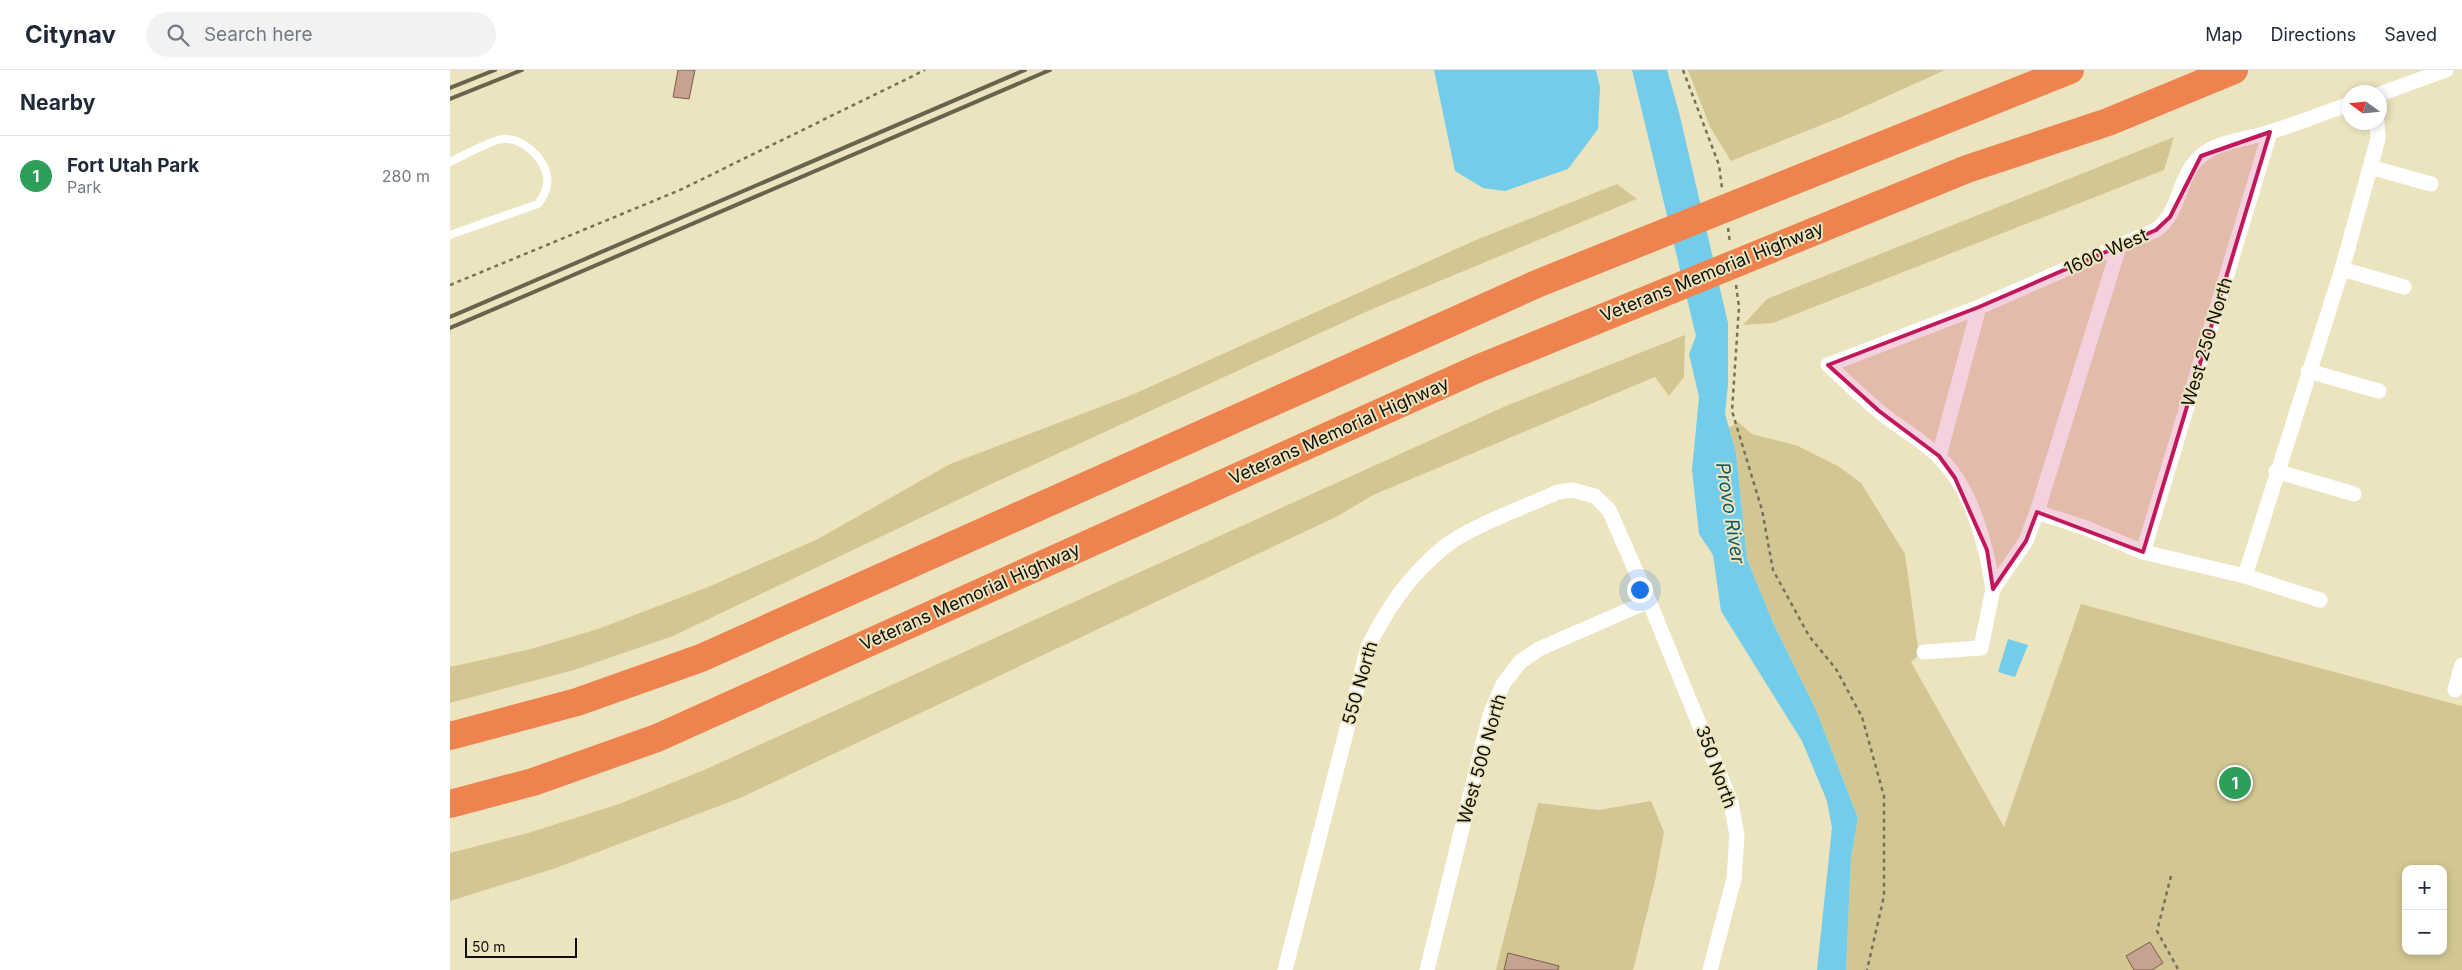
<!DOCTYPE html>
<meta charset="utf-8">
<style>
body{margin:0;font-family:Inter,sans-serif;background:#f2f2f3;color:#1f2937}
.controls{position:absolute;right:15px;bottom:15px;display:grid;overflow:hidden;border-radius:10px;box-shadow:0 2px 8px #0003}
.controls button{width:45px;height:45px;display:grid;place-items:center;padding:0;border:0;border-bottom:1px solid #e0e1e3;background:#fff;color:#1f2937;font:25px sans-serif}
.compass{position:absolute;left:1892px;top:15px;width:45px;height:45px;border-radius:50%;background:#fff;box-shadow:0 2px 8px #0003;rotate:285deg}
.scale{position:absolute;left:15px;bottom:12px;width:112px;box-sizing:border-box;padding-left:5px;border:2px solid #110f03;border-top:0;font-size:14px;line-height:18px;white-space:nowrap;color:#110f03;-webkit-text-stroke:4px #ece4bf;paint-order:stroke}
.you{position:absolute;left:1189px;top:519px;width:18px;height:18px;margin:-12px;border:4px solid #fff;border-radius:50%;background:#1a73e8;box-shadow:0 0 0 8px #1a73e833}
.badge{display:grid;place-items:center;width:32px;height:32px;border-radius:50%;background:#7c3aed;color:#fff;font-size:16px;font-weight:700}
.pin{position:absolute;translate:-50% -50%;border:2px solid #fff;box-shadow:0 1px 5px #0006}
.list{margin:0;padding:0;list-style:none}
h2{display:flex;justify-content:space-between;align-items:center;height:65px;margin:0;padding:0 20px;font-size:21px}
h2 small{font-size:16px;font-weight:400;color:#747a83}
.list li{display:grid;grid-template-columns:32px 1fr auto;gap:15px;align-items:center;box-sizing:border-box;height:80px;padding:0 20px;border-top:1px solid #e0e1e3}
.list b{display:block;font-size:19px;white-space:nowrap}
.list p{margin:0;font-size:16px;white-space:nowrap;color:#747a83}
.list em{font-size:16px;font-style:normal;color:#747a83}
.icon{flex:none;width:28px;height:28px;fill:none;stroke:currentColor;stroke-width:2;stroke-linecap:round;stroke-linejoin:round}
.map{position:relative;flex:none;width:2012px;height:900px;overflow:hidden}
header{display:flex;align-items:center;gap:30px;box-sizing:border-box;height:70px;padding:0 25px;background:#fff;border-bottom:1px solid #e0e1e3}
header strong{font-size:24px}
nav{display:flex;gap:28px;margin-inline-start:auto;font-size:18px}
.search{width:350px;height:45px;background:#f2f2f3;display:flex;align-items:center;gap:12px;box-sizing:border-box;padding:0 18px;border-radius:28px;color:#747a83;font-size:19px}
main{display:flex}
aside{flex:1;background:#fff}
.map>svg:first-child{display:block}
.green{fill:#d2c793;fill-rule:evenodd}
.water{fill:#73cdea}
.building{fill:#c6a290;stroke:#7c5c4b}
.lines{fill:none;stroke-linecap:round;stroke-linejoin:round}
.path{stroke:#757159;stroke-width:2.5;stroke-dasharray:4 4;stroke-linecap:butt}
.lane{stroke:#fff;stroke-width:8}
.street{stroke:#fff;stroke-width:15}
.highway{stroke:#ee834f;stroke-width:28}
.rail{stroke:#67634d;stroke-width:4}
.marked{fill:#c2185b;fill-opacity:0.2;stroke:#c2185b;stroke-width:4;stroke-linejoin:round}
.labels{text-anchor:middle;stroke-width:4;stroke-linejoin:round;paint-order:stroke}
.street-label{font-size:18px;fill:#110f03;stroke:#ece4bf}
.water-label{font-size:19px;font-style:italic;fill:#09586b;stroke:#ece4bf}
</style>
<header>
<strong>Citynav</strong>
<div class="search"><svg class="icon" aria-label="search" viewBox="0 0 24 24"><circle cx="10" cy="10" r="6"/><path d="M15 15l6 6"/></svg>Search here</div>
<nav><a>Map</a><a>Directions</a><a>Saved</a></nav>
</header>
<main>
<aside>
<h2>Nearby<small></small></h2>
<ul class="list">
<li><span class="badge" style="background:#2e9e5b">1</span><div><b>Fort Utah Park</b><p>Park</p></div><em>280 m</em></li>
</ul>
</aside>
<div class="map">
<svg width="2012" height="900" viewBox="0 0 2012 900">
<rect width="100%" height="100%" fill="#ece4bf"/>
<path class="green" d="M 1238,0 L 1495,0 L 1389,48 L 1281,91 L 1260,57 Z
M 1724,67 L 1714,100 L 1323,253 L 1293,255 L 1317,229 Z
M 1167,114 L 1187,129 L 920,240 L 537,416 L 223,566 L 124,600 L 0,633 L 0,597 L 81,579 L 148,559 L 258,517 L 368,469 L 500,394 L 684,324 L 1026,170 Z
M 1235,265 L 1234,307 L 1219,326 L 1205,307 L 923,425 L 886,447 L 290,728 L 103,799 L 0,831 L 0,783 L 78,763 L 169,734 L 254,700 L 1058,335 Z
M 1288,352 L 1302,364 L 1348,376 L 1388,396 L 1411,413 L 1455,484 L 1469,585 L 1461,592 L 1554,757 L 1631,534 L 2012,636 L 2012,900 L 1396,900 L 1401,788 L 1408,748 L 1366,640 L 1324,555 L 1297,489 L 1286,382 L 1279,358 ZM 1956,799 L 1993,799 L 1993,881 L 1956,881 Z
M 1201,731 L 1214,762 L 1205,811 L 1183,900 L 1046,900 L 1088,733 L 1149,740 Z"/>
<path class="water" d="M 984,0 L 1146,0 L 1150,17 L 1148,59 L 1118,99 L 1055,121 L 1033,118 L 1005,101 Z
M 1182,0 L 1217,0 L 1229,42 L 1278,253 L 1278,314 L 1275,344 L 1286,382 L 1297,489 L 1324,555 L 1366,640 L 1408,748 L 1401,788 L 1396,900 L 1367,900 L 1382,758 L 1377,731 L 1352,671 L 1271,541 L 1263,485 L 1249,464 L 1242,400 L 1249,327 L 1239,284 L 1246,266 Z
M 1558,569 L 1578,575 L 1565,607 L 1548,602 Z"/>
<path class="building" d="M 228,0 L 245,0 L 239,29 L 223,27 Z
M 1700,872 L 1713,893 L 1702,900 L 1684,900 L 1676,886 Z
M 1058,883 L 1109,896 L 1108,900 L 1054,900 Z"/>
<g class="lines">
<path class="path" d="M 1233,0 L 1269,95 L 1272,118
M 1278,158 L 1280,173
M 0,215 L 230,120 L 475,0
M 1286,215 L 1289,237 L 1282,341 L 1312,440 L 1323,500 L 1359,566 L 1386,599 L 1412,647 L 1434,726 L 1434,826 L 1417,900
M 1721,806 L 1707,861 L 1728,899 L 1725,900"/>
<path class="lane" d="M 0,92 C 11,87 43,69 53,69 C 72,67 94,88 97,106 C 99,116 94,126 88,134 L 0,165"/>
<path class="street" d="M 1930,24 L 1996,0
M 1920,97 L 1981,114
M 1892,199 L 1954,217
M 1858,301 L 1929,321
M 1489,386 L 1529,237
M 1826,401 L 1904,424
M 1587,442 L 1636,458 L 1693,482 L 1795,506 L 1870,530
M 1693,482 L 1820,62
M 1795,506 L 1892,199 L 1928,69 L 1927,52
M 1543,519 C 1536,474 1522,418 1488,386 C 1471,369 1448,357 1430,342 C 1412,327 1395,310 1378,295 L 1529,237 L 1706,160 C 1731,142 1728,105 1751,86 C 1768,71 1799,69 1820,62 C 1847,54 1873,43 1900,34
M 1474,582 L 1531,578 L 1543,519 L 1576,471 L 1587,442 L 1669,177
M 2005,620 L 2012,595
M 835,900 L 918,577 C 937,538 959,506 994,477 C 1021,456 1075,437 1108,422 L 1122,420 L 1145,426 L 1159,440 L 1199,531 L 1281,732 L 1287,766 L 1284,809 L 1260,900
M 977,900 L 1040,645 L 1053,614 L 1070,592 L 1089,579 L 1199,531"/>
<path class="highway" d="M 0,666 L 127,632 L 251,588 L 1089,213 L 1620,0
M 0,734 L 83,712 L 207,668 L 1027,299 L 1517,99 L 1658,52 L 1784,0"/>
<path class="rail" d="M 0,18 L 45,0
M 0,29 L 72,0
M 0,247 L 575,0
M 0,258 L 600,0"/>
</g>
<path class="marked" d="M 1820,62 L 1693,482 L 1587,442 L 1576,471 L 1543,519 L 1537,480 L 1505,408 L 1489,386 L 1429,341 L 1378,295 L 1529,237 L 1706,160 L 1720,147 L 1751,86 Z"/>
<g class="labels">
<g class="street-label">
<text transform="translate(1656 182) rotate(-24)" y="6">1600 West</text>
<text transform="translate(1262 202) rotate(-22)" y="6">Veterans Memorial Highway</text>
<text transform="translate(1757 272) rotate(-73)" y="6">West 250 North</text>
<text transform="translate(889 361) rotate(-24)" y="6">Veterans Memorial Highway</text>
<text transform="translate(520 527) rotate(-24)" y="6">Veterans Memorial Highway</text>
<text transform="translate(910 613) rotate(-74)" y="6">550 North</text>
<text transform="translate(1032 689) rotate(-74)" y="6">West 500 North</text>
<text transform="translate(1266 697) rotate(70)" y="6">350 North</text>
</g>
<g class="water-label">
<text transform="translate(1281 443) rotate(81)" y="7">Provo River</text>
</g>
</g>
</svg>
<div class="controls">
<button>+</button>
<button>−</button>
</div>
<svg class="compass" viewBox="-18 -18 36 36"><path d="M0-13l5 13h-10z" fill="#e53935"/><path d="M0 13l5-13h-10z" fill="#747a83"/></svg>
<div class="scale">50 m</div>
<div class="you"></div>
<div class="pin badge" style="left:1785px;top:713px;background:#2e9e5b">1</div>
</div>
</main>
